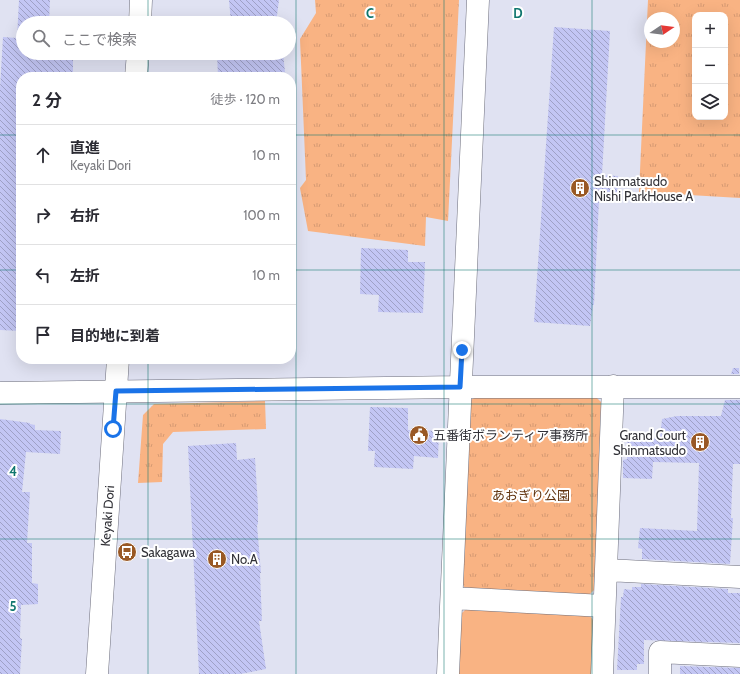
<!DOCTYPE html>
<html lang="ja">
<meta charset="utf-8">
<style>
body{margin:0;font-family:Cabin,"Noto Sans JP",sans-serif;background:#f2f2f3;color:#2b2b33}
.controls{position:absolute;right:12px;top:12px;display:grid;overflow:hidden;border-radius:8px;box-shadow:0 4px 16px #0002}
.controls button{width:36px;height:36px;display:grid;place-items:center;padding:0;border:0;border-bottom:1px solid #e1e1e2;background:#fff;color:#2b2b33;font:20px sans-serif}
.compass{position:absolute;left:644px;top:12px;width:36px;height:36px;border-radius:50%;background:#fff;box-shadow:0 4px 16px #0002;rotate:77deg}
.stop{position:absolute;width:12px;height:12px;margin:-9px;border:3px solid #1a73e8;border-radius:50%;background:#fff}
.stop.end{background:#1a73e8;border-color:#fff;box-shadow:0 1px 4px #0008}
.list{margin:0;padding:0;list-style:none}
h2{display:flex;justify-content:space-between;align-items:center;height:52px;margin:0;padding:0 16px;font-size:17px}
h2 small{font-size:13px;font-weight:400;color:#7c7c81}
.list li{display:grid;grid-template-columns:26px 1fr auto;gap:12px;align-items:center;box-sizing:border-box;height:60px;padding:0 16px;border-top:1px solid #e1e1e2}
.list b{display:block;font-size:15px;white-space:nowrap}
.list p{margin:0;font-size:13px;white-space:nowrap;color:#7c7c81}
.list em{font-size:13px;font-style:normal;color:#7c7c81}
.icon{flex:none;width:22px;height:22px;fill:none;stroke:currentColor;stroke-width:2;stroke-linecap:round;stroke-linejoin:round}
.map{position:relative;flex:none;width:740px;height:674px;overflow:hidden}
.search{position:absolute;background:#fff;box-shadow:0 4px 16px #0002;left:16px;top:16px;width:280px;height:44px;display:flex;align-items:center;gap:10px;box-sizing:border-box;padding:0 14px;border-radius:22px;color:#7c7c81;font-size:15px}
.panel{position:absolute;background:#fff;box-shadow:0 4px 16px #0002;left:16px;top:72px;width:280px;height:292px;border-radius:16px}
.map>svg:first-child{display:block}
.grass{fill:#f9b383}
.park{fill:url(#park-tufts);fill-rule:evenodd}
.building{fill:url(#building-back-hatch)}
.lines{fill:none;stroke-linecap:round;stroke-linejoin:round}
.minor-casing{stroke:#6d6e7c;stroke-width:23}
.tertiary-casing{stroke:#6d6e7c;stroke-width:23}
.minor{stroke:#fff;stroke-width:22}
.tertiary{stroke:#fff;stroke-width:22}
.route{stroke:#1a73e8;stroke-width:5}
.grid{fill:none;stroke:#0f766e;stroke-width:1;stroke-opacity:0.55}
.labels{text-anchor:middle;stroke-width:4;stroke-linejoin:round;paint-order:stroke}
.poi-label{font-size:13px;fill:#313137;stroke:#fff;text-anchor:start}
.park-label{font-size:13px;fill:#61330e;stroke:#fff}
.street-label{font-size:13px;fill:#313137;stroke:#fff}
.grid-label{font-size:13px;text-anchor:middle;font-weight:bold;fill:#0f766e;stroke:#fff;stroke-width:4;stroke-linejoin:round;paint-order:stroke}
</style>
<div class="map">
<svg width="740" height="674" viewBox="0 0 740 674">
<defs>
<pattern id="park-tufts" width="24" height="20" patternUnits="userSpaceOnUse"><rect width="24" height="20" fill="#f9b383"/><path d="M3 7l-1-3M5 7V3M7 7l1-3M15 17l-1-3M17 17v-4M19 17l1-3" fill="none" stroke="#d69a72"/></pattern>
<pattern id="building-back-hatch" width="6" height="6" patternUnits="userSpaceOnUse"><rect width="6" height="6" fill="#c3c6f4"/><path d="M-1 5l2 2M0 0l6 6M5-1l2 2" fill="none" stroke="#9fa1c6"/></pattern>
</defs>
<rect width="100%" height="100%" fill="#e0e2f2"/>
<path class="grass" d="M 466,609 L 590,615 L 594,622 L 592,674 L 459,674 L 461,618 L 462,613 Z"/>
<path class="park" d="M 315,0 L 459,0 L 448,221 L 426,217 L 425,246 L 308,231 L 300,188 L 306,180 L 300,39 L 316,13 Z
M 648,0 L 740,0 L 740,198 L 639,192 ZM 695,15 L 725,15 L 725,117 L 695,117 ZM 650,18 L 674,18 L 674,42 L 650,42 Z
M 593,394 L 601,402 L 595,589 L 590,594 L 583,596 L 468,590 L 464,587 L 462,580 L 470,400 L 479,396 Z
M 265,401 L 266,429 L 173,432 L 163,444 L 162,482 L 138,483 L 143,415 L 154,404 Z"/>
<path class="building" d="M 19,0 L 50,0 L 49,23 L 23,23 L 23,53 L 51,53 L 51,55 L 73,56 L 73,75 L 56,74 L 55,77 L 21,77 L 21,331 L 0,330 L 0,88 L 3,37 L 17,38 Z
M 229,0 L 279,0 L 276,23 L 231,23 Z
M 554,27 L 610,31 L 602,175 L 618,176 L 617,200 L 599,200 L 594,305 L 593,305 L 590,326 L 534,322 Z
M 217,53 L 283,53 L 285,72 L 265,75 L 265,77 L 218,77 Z
M 361,248 L 408,250 L 408,262 L 425,262 L 423,313 L 378,312 L 379,295 L 360,294 Z
M 733,368 L 739,368 L 739,374 L 731,374 Z
M 725,400 L 740,400 L 740,464 L 733,464 L 731,518 L 733,518 L 730,564 L 642,559 L 642,549 L 638,548 L 640,528 L 697,531 L 699,463 L 653,462 L 652,479 L 623,478 L 623,460 L 627,459 L 627,438 L 660,439 L 662,419 L 677,416 L 721,416 Z
M 370,407 L 408,408 L 408,430 L 439,431 L 438,458 L 414,456 L 413,469 L 374,467 L 375,451 L 368,451 Z
M 0,419 L 30,423 L 30,424 L 35,425 L 35,430 L 61,431 L 60,454 L 26,452 L 22,492 L 30,492 L 27,543 L 32,543 L 32,583 L 38,584 L 38,604 L 21,605 L 20,638 L 22,639 L 20,674 L 0,674 Z
M 236,443 L 237,460 L 255,458 L 258,507 L 258,524 L 257,525 L 261,573 L 260,573 L 262,621 L 259,621 L 266,669 L 240,674 L 199,674 L 188,446 Z
M 641,584 L 728,589 L 728,593 L 740,593 L 740,643 L 644,640 L 644,664 L 637,664 L 637,670 L 617,670 L 621,597 L 623,597 L 624,589 L 632,590 L 632,587 L 641,587 Z
M 680,666 L 740,668 L 740,674 L 680,674 Z"/>
<g class="lines">
<g class="minor-casing">
<path id="minor" d="M 0,393 L 460,387 L 740,387
M 607,570 L 740,577
M 452,598 L 604,606
M 448,674 L 478,0
M 602,674 L 613,386
M 660,674 L 660,652 L 740,656"/>
</g>
<g class="tertiary-casing">
<path id="tertiary" d="M 140,23 L 141,0
M 136,77 L 138,53
M 97,674 L 118,359"/>
</g>
<use href="#minor" class="minor"/>
<use href="#tertiary" class="tertiary"/>
</g>
<g class="lines">
<path class="route" d="M 113,429 L 116,391 L 460,387 L 462,350"/>
</g>
<path class="grid" d="M 148,0 L 148,23M 296,0 L 296,674M 444,0 L 444,674M 592,0 L 592,674M 148,53 L 148,77M 0,135 L 21,135M 291,135 L 740,135M 0,270 L 21,270M 291,270 L 740,270M 148,359 L 148,674M 0,404 L 740,404M 0,539 L 740,539"/>
<defs>
<g id="building-disc" transform="scale(1)"><circle r="9.5" fill="#995825" stroke="#fff"/><path d="M-4-6H4V6H1V3H-1V6H-4ZM-2.5-4.3h1.7v1.8h-1.7ZM.8-4.3h1.7v1.8H.8ZM-2.5-1h1.7V.8h-1.7ZM.8-1h1.7V.8H.8Z" fill="#fff"/></g>
<g id="civic-disc" transform="scale(1)"><circle r="9.5" fill="#995825" stroke="#fff"/><path d="M-.6-6.5H3V-4.5H.6V-3L4-1V1h2V6H-6V1h2V-1L-.6-3ZM-1.2 2.5V6h2.4V2.5Z" fill="#fff"/></g>
<g id="bus-disc" transform="scale(1)"><circle r="9.5" fill="#995825" stroke="#fff"/><path d="M-5-6H5V4H4V6H2V4H-2V6H-4V4H-5ZM-3.5-4V0h7V-4ZM-3.5 1.2v1.5H-2V1.2ZM2 1.2v1.5H3.5V1.2Z" fill="#fff"/></g>
</defs>
<g fill-rule="evenodd">
<use href="#building-disc" x="580" y="188"/>
<use href="#civic-disc" x="419" y="435"/>
<use href="#building-disc" x="700" y="442"/>
<use href="#bus-disc" x="127" y="552"/>
<use href="#building-disc" x="217" y="559"/>
</g>
<g class="labels">
<g class="poi-label">
<text x="594" y="186">Shinmatsudo<tspan x="594" dy="15">Nishi ParkHouse A</tspan></text>
<text x="433" y="440">五番街ボランティア事務所</text>
<text x="686" y="440" text-anchor="end">Grand Court<tspan x="686" dy="15">Shinmatsudo</tspan></text>
<text x="141" y="557">Sakagawa</text>
<text x="231" y="564">No.A</text>
</g>
<g class="park-label">
<text x="531" y="500">あおぎり公園</text>
</g>
<g class="street-label">
<text transform="translate(107 516) rotate(-86)" y="5">Keyaki Dori</text>
</g>
</g>
<g class="grid-label">
<text x="370" y="18">C</text>
<text x="518" y="18">D</text>
<text x="13" y="476">4</text>
<text x="13" y="611">5</text>
</g>
</svg>
<div class="controls">
<button>+</button>
<button>−</button>
<button><svg class="icon" aria-label="layers" viewBox="0 0 24 24"><path d="M12 4l9 5-9 5-9-5zM3 14l9 5 9-5"/></svg></button>
</div>
<svg class="compass" viewBox="-18 -18 36 36"><path d="M0-13l5 13h-10z" fill="#e53935"/><path d="M0 13l5-13h-10z" fill="#7c7c81"/></svg>
<div class="stop" style="left:113px;top:429px"></div>
<div class="stop end" style="left:462px;top:350px"></div>
<div class="search"><svg class="icon" aria-label="search" viewBox="0 0 24 24"><circle cx="10" cy="10" r="6"/><path d="M15 15l6 6"/></svg>ここで検索</div>
<section class="panel">
<h2>2 分<small>徒歩 · 120 m</small></h2>
<ul class="list">
<li><svg class="icon" aria-label="ahead" viewBox="0 0 24 24"><path d="M12 20V5M6 11l6-6 6 6"/></svg><div><b>直進</b><p>Keyaki Dori</p></div><em>10 m</em></li>
<li><svg class="icon" aria-label="right" viewBox="0 0 24 24"><path d="M7 20v-9h11M14 6l5 5-5 5"/></svg><div><b>右折</b></div><em>100 m</em></li>
<li><svg class="icon" aria-label="left" viewBox="0 0 24 24"><path d="M17 20v-9H6M10 6l-5 5 5 5"/></svg><div><b>左折</b></div><em>10 m</em></li>
<li><svg class="icon" aria-label="arrive" viewBox="0 0 24 24"><path d="M6 21V4h12l-3 4 3 4H6"/></svg><div><b>目的地に到着</b></div></li>
</ul>
</section>
</div>
